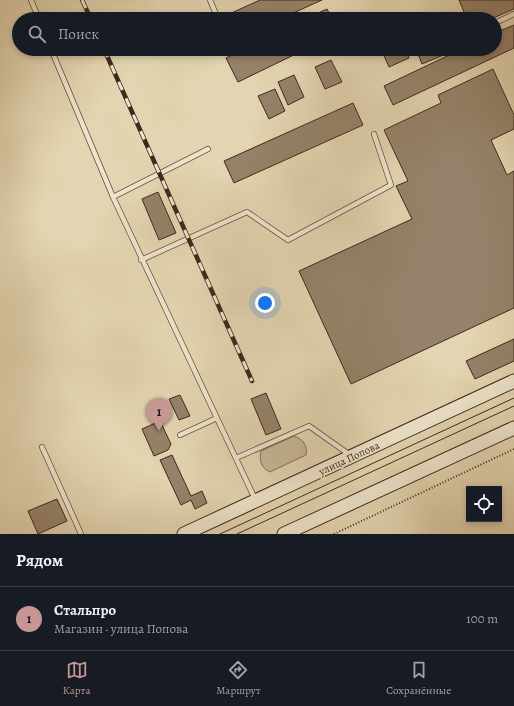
<!DOCTYPE html>
<html lang="ru">
<meta charset="utf-8">
<style>
body{margin:0;font-family:Alegreya,serif;background:#242831;color:#f1f3f6}
.controls{position:absolute;right:12px;bottom:12px;display:grid;overflow:hidden;border-radius:0px;box-shadow:0 2px 6px #0003}
.controls button{width:36px;height:36px;display:grid;place-items:center;padding:0;border:0;border-bottom:1px solid #363941;background:#171b24;color:#f1f3f6;font:20px sans-serif}
.you{position:absolute;left:265px;top:303px;width:14px;height:14px;margin:-10px;border:3px solid #fff;border-radius:50%;background:#1a73e8;box-shadow:0 0 0 6px #1a73e833}
.badge{display:grid;place-items:center;width:26px;height:26px;border-radius:50%;background:#c59692;color:#111;font-size:13px;font-weight:700}
.pin{position:absolute;translate:-50% -33px;filter:drop-shadow(0 1px 2px #0008)}
.pin::after{content:'';position:absolute;top:21px;width:14px;height:12px;background:inherit;clip-path:polygon(0 0,100% 0,50% 100%)}
.list{margin:0;padding:0;list-style:none}
h2{display:flex;justify-content:space-between;align-items:center;height:52px;margin:0;padding:0 16px;font-size:17px}
h2 small{font-size:13px;font-weight:400;color:#9ea1a6}
.list li{display:grid;grid-template-columns:26px 1fr auto;gap:12px;align-items:center;box-sizing:border-box;height:64px;padding:0 16px;border-top:1px solid #363941}
.list b{display:block;font-size:15px;white-space:nowrap}
.list p{margin:0;font-size:13px;white-space:nowrap;color:#9ea1a6}
.list em{font-size:13px;font-style:normal;color:#9ea1a6}
.icon{flex:none;width:22px;height:22px;fill:none;stroke:currentColor;stroke-width:2;stroke-linecap:round;stroke-linejoin:round}
.map{position:relative;flex:none;width:514px;height:534px;overflow:hidden}
.search{position:absolute;background:#171b24;box-shadow:0 2px 6px #0003;left:12px;right:12px;top:12px;height:44px;display:flex;align-items:center;gap:10px;box-sizing:border-box;padding:0 14px;border-radius:22px;color:#9ea1a6;font-size:15px}
.sheet{height:116px;background:#171b24}
nav{display:flex;justify-content:space-around;align-items:center;box-sizing:border-box;height:56px;border-top:1px solid #363941;background:#171b24;font-size:11px;color:#9ea1a6}
nav a{display:grid;justify-items:center;gap:2px}
nav .on{color:#c59692}
.map>svg:first-child{display:block}
.green{fill:#c7b898;stroke:#84705a}
.building{fill:#95826a;stroke:#40281d}
.lines{fill:none;stroke-linecap:round;stroke-linejoin:round}
.service-casing{stroke:#695342;stroke-width:6}
.secondary-casing{stroke:#40281d;stroke-width:15}
.path{stroke:#40281d;stroke-width:2;stroke-dasharray:1 2;stroke-linecap:butt}
.service{stroke:#ede4cc;stroke-width:4.5}
.secondary{stroke:#ede4cc;stroke-width:13}
.tram{stroke:#40281d;stroke-width:1}
.rail-casing{stroke:#40281d;stroke-width:4.5}
.rail{stroke:#ede4cc;stroke-width:3;stroke-dasharray:9;stroke-linecap:butt}
.labels{text-anchor:middle;stroke-width:3;stroke-linejoin:round;paint-order:stroke}
.street-label{font-size:11px;fill:#40281d;stroke:#ede4cc}
</style>
<div class="map">
<svg width="514" height="534" viewBox="0 0 514 534">
<rect width="100%" height="100%" fill="#e3d5b1"/>
<filter id="stains"><feTurbulence type="fractalNoise" baseFrequency=".005" numOctaves="4"/><feColorMatrix values="0 0 0 0 .2 0 0 0 0 .09 0 0 0 0 .02 0 0 0 .5 -.17"/></filter>
<radialGradient id="worn" r=".72"><stop offset=".6" stop-color="#630" stop-opacity="0"/><stop offset="1" stop-color="#630" stop-opacity=".3"/></radialGradient>
<path class="green" d="M 294,436 C 303,439 308,446 306,455 L 270,472 C 261,468 259,460 261,451 Z"/>
<path class="building" d="M 260,0 L 322,0 L 280,19 L 229,19 L 227,15 Z
M 459,0 L 514,0 L 514,9 L 491,19 L 467,19 Z
M 327,9 L 332,19 L 305,19 Z
M 430,14 L 432,19 L 418,19 Z
M 514,25 L 514,48 L 393,105 L 384,86 L 462,49 L 495,49 L 495,33 Z
M 244,49 L 306,49 L 238,82 L 226,58 Z
M 381,49 L 405,49 L 409,58 L 389,67 Z
M 416,49 L 444,49 L 446,54 L 422,64 Z
M 331,60 L 342,82 L 325,89 L 315,67 Z
M 493,69 L 514,115 L 514,129 L 491,140 L 507,175 L 514,171 L 514,308 L 351,384 L 299,271 L 412,219 L 396,186 L 408,181 L 384,130 L 441,103 L 438,95 Z
M 294,75 L 304,97 L 288,105 L 278,82 Z
M 275,89 L 285,111 L 269,119 L 258,96 Z
M 353,103 L 363,125 L 234,183 L 224,161 Z
M 158,192 L 176,233 L 159,240 L 142,199 Z
M 514,339 L 514,361 L 475,379 L 466,361 Z
M 266,393 L 281,429 L 266,435 L 251,399 Z
M 180,395 L 190,416 L 179,420 L 169,399 Z
M 160,421 L 171,444 L 168,450 L 154,456 L 142,429 Z
M 172,455 L 191,496 L 202,491 L 207,503 L 195,509 L 191,500 L 181,505 L 160,460 Z
M 57,499 L 67,521 L 38,534 L 28,511 Z"/>
<g class="lines">
<g class="service-casing">
<path id="service" d="M 31,0 L 39,19
M 210,0 L 218,19
M 495,23 L 514,14
M 51,49 L 113,197 L 255,499
M 113,197 L 208,149
M 141,260 L 247,212 L 288,240 L 391,185 L 374,134
M 180,435 L 217,418
M 42,447 L 81,534
M 236,458 L 309,426 L 350,455"/>
</g>
<g class="secondary-casing">
<path id="secondary" d="M 184,534 L 514,381
M 284,534 L 514,428"/>
</g>
<path class="path" d="M 334,534 L 514,449"/>
<use href="#service" class="service"/>
<use href="#secondary" class="secondary"/>
<path class="tram" d="M 220,534 L 514,398
M 237,534 L 514,406"/>
<g class="rail-casing">
<path id="rail" d="M 82,0 L 91,19
M 104,49 L 252,381"/>
</g>
<use href="#rail" class="rail"/>
</g>
<g class="labels">
<g class="street-label">
<text transform="translate(349 458) rotate(-25)" y="4">улица Попова</text>
</g>
</g>
<rect width="100%" height="100%" filter="url(#stains)"/>
<rect width="100%" height="100%" fill="url(#worn)"/>
</svg>
<div class="controls">
<button><svg class="icon" aria-label="locate" viewBox="0 0 24 24"><circle cx="12" cy="12" r="6"/><path d="M12 2v4M12 18v4M2 12h4M18 12h4"/></svg></button>
</div>
<div class="you"></div>
<div class="pin badge" style="left:159px;top:431px">1</div>
<div class="search"><svg class="icon" aria-label="search" viewBox="0 0 24 24"><circle cx="10" cy="10" r="6"/><path d="M15 15l6 6"/></svg>Поиск</div>
</div>
<section class="sheet">
<h2>Рядом<small></small></h2>
<ul class="list">
<li><span class="badge">1</span><div><b>Стальпро</b><p>Магазин · улица Попова</p></div><em>100 m</em></li>
</ul>
</section>
<nav>
<a class="on"><svg class="icon" aria-label="map" viewBox="0 0 24 24"><path d="M3 6l6-2 6 2 6-2v14l-6 2-6-2-6 2zM9 4v14M15 6v14"/></svg>Карта</a>
<a><svg class="icon" aria-label="directions" viewBox="0 0 24 24"><path d="M12 3l9 9-9 9-9-9zM9 14v-3h6M13 9l2 2-2 2"/></svg>Маршрут</a>
<a><svg class="icon" aria-label="saved" viewBox="0 0 24 24"><path d="M7 4h10v16l-5-4-5 4z"/></svg>Сохранённые</a>
</nav>
